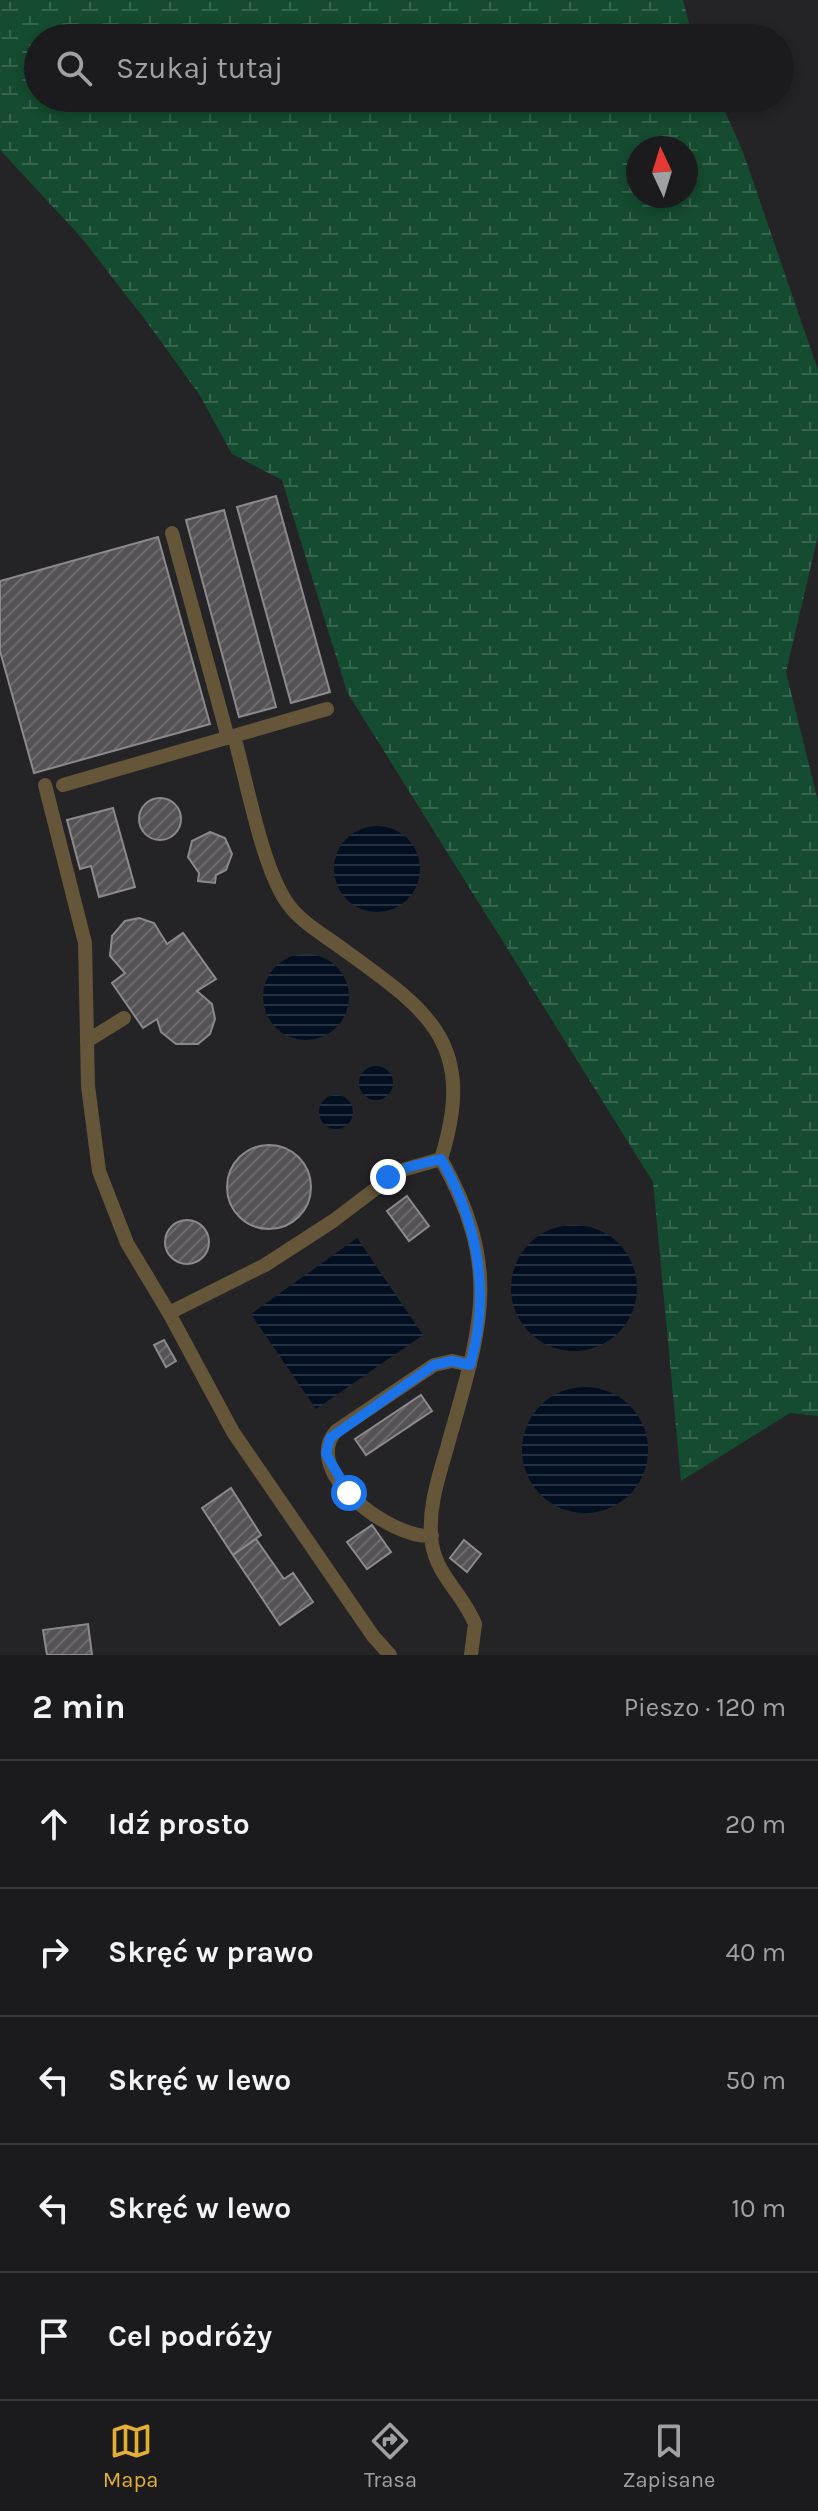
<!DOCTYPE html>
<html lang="pl">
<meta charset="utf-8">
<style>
body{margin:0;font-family:Karla,sans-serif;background:#282729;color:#f1f3f6}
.compass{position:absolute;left:626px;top:136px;width:72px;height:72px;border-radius:50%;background:#1b1a1c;box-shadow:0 4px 12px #0003;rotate:356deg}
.stop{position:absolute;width:24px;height:24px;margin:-18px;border:6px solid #1a73e8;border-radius:50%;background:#fff}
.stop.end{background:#1a73e8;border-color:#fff;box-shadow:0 2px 8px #0008}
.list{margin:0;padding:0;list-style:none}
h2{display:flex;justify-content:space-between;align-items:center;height:104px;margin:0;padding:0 32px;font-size:34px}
h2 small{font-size:26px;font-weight:400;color:#a0a1a3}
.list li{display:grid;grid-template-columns:52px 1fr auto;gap:24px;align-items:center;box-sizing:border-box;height:128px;padding:0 32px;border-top:2px solid #39383b}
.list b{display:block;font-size:30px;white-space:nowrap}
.list em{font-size:26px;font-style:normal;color:#a0a1a3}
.icon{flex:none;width:44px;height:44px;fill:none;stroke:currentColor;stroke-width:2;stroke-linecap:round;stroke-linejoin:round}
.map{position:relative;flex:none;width:818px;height:1655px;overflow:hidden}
.search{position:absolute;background:#1b1a1c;box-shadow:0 4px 12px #0003;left:24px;right:24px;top:24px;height:88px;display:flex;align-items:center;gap:20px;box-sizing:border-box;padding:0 28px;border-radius:44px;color:#a0a1a3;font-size:30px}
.sheet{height:744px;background:#1b1a1c}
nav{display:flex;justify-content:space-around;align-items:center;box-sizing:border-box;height:112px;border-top:2px solid #39383b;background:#1b1a1c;font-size:22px;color:#a0a1a3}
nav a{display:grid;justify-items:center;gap:4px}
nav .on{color:#e3ae34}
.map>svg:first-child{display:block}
.wetland{fill:url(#wetland-marsh);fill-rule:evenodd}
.water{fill:url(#water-rules)}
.building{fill:url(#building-hatch);stroke:#8b898b;stroke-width:2}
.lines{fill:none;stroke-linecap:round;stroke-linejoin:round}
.lane{stroke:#655539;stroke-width:14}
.route{stroke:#1a73e8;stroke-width:10}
</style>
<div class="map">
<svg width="818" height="1655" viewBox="0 0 818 1655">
<defs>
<pattern id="wetland-marsh" width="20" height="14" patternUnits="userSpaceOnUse" patternTransform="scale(2)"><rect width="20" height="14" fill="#154b30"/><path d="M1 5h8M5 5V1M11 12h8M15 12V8" fill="none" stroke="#36644d"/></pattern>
<pattern id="water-rules" width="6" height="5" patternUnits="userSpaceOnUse" patternTransform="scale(2)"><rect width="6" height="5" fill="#010f20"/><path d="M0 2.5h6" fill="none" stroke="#253140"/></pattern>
<pattern id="building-hatch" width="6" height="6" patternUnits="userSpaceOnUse" patternTransform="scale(2)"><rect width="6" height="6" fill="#545254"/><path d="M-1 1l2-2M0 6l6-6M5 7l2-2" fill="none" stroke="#6c6a6c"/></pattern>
</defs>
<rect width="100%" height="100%" fill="#242325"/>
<path class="wetland" d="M 0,0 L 683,0 L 693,38 L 38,38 L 38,98 L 719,98 L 743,152 L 818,370 L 818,536 L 786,672 L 818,801 L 818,1416 L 790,1413 L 681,1481 L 653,1182 L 347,692 L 282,480 L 232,454 L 199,394 L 143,317 L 80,236 L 0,150 ZM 638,148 L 686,148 L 686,196 L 638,196 Z"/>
<path class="water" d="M334 869a43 43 0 1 1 86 0a43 43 0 1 1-86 0Z
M263 997a43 43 0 1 1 86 0a43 43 0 1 1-86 0Z
M359 1083a17 17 0 1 1 34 0a17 17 0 1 1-34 0Z
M319 1112a17 17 0 1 1 34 0a17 17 0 1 1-34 0Z
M511 1288a63 63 0 1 1 126 0a63 63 0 1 1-126 0Z
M 357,1238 L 423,1335 L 316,1409 L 251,1314 Z
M522 1450a63 63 0 1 1 126 0a63 63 0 1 1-126 0Z"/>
<path class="building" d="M 276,496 L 330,692 L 291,703 L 237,507 Z
M 224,510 L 276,707 L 239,717 L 186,520 Z
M 158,537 L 210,724 L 34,773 L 0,651 L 0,581 Z
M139 819a21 21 0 1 1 42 0a21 21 0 1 1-42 0Z
M 113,808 L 135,887 L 99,897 L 91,866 L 80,869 L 67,820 Z
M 210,832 L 225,838 L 232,854 L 226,870 L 216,875 L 215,883 L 198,881 L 199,873 L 188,857 L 192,841 Z
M 139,918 L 154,923 L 167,944 L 183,933 L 216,979 L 197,991 L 212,1004 L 215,1019 L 210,1034 L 198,1044 L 176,1044 L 161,1032 L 157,1019 L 143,1028 L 112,983 L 125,973 L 110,956 L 112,936 L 125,921 Z
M227 1187a42 42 0 1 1 84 0a42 42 0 1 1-84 0Z
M 407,1196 L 429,1226 L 409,1241 L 387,1211 Z
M165 1242a22 22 0 1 1 44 0a22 22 0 1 1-44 0Z
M 164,1340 L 176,1361 L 166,1367 L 154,1345 Z
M 421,1395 L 432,1411 L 366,1455 L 355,1439 Z
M 231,1488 L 261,1535 L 233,1555 L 202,1508 Z
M 372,1525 L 391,1552 L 367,1569 L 347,1542 Z
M 256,1539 L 284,1579 L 293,1573 L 313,1602 L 280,1625 L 233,1555 Z
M 464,1540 L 481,1554 L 467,1572 L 450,1558 Z
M 88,1624 L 92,1655 L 47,1655 L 43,1630 Z"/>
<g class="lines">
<path class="lane" d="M 172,533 L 228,738
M 234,736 C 247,782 262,868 288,904 C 301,922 322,934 340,947 C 427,1010 478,1041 441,1159 C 505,1273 479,1332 447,1448 C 438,1479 427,1511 432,1544 C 437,1576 464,1595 475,1624 L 471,1655
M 45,785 L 85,943 L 88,1086 L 99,1171 L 127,1243 L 169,1313 L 265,1265 L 333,1221 L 399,1171 L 441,1159
M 63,785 L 327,709
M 87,1041 L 124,1018
M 169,1313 L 233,1432 L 373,1636 L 390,1655
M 432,1536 C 391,1539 300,1472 336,1431 L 434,1365 L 452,1361 L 470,1365"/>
</g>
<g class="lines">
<path class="route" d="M 349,1493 L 326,1454 L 330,1438 L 434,1365 L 452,1361 L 470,1365 C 491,1293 478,1224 441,1159 L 409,1167 L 388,1177"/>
</g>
</svg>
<svg class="compass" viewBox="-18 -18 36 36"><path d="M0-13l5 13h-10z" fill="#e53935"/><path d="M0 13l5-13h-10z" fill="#a0a1a3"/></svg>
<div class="stop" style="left:349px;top:1493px"></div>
<div class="stop end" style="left:388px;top:1177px"></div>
<div class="search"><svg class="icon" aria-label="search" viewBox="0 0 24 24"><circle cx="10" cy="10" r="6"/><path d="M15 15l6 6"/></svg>Szukaj tutaj</div>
</div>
<section class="sheet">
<h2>2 min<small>Pieszo · 120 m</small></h2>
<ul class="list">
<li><svg class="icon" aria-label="ahead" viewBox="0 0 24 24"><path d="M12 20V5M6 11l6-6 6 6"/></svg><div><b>Idź prosto</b></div><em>20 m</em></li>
<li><svg class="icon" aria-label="right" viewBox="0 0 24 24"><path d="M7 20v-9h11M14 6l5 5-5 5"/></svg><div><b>Skręć w prawo</b></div><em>40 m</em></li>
<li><svg class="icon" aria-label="left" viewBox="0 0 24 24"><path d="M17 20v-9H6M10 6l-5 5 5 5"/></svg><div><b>Skręć w lewo</b></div><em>50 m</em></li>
<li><svg class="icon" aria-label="left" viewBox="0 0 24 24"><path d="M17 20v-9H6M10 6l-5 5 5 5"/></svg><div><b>Skręć w lewo</b></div><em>10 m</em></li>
<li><svg class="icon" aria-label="arrive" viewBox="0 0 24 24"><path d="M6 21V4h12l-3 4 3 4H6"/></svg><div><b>Cel podróży</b></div></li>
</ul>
</section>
<nav>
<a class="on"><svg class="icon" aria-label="map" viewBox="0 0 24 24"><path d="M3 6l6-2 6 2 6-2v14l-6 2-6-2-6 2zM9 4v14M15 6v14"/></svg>Mapa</a>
<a><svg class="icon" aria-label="directions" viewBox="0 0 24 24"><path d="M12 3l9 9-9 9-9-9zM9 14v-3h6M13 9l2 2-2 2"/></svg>Trasa</a>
<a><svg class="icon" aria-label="saved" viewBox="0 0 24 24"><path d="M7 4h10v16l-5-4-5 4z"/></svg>Zapisane</a>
</nav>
